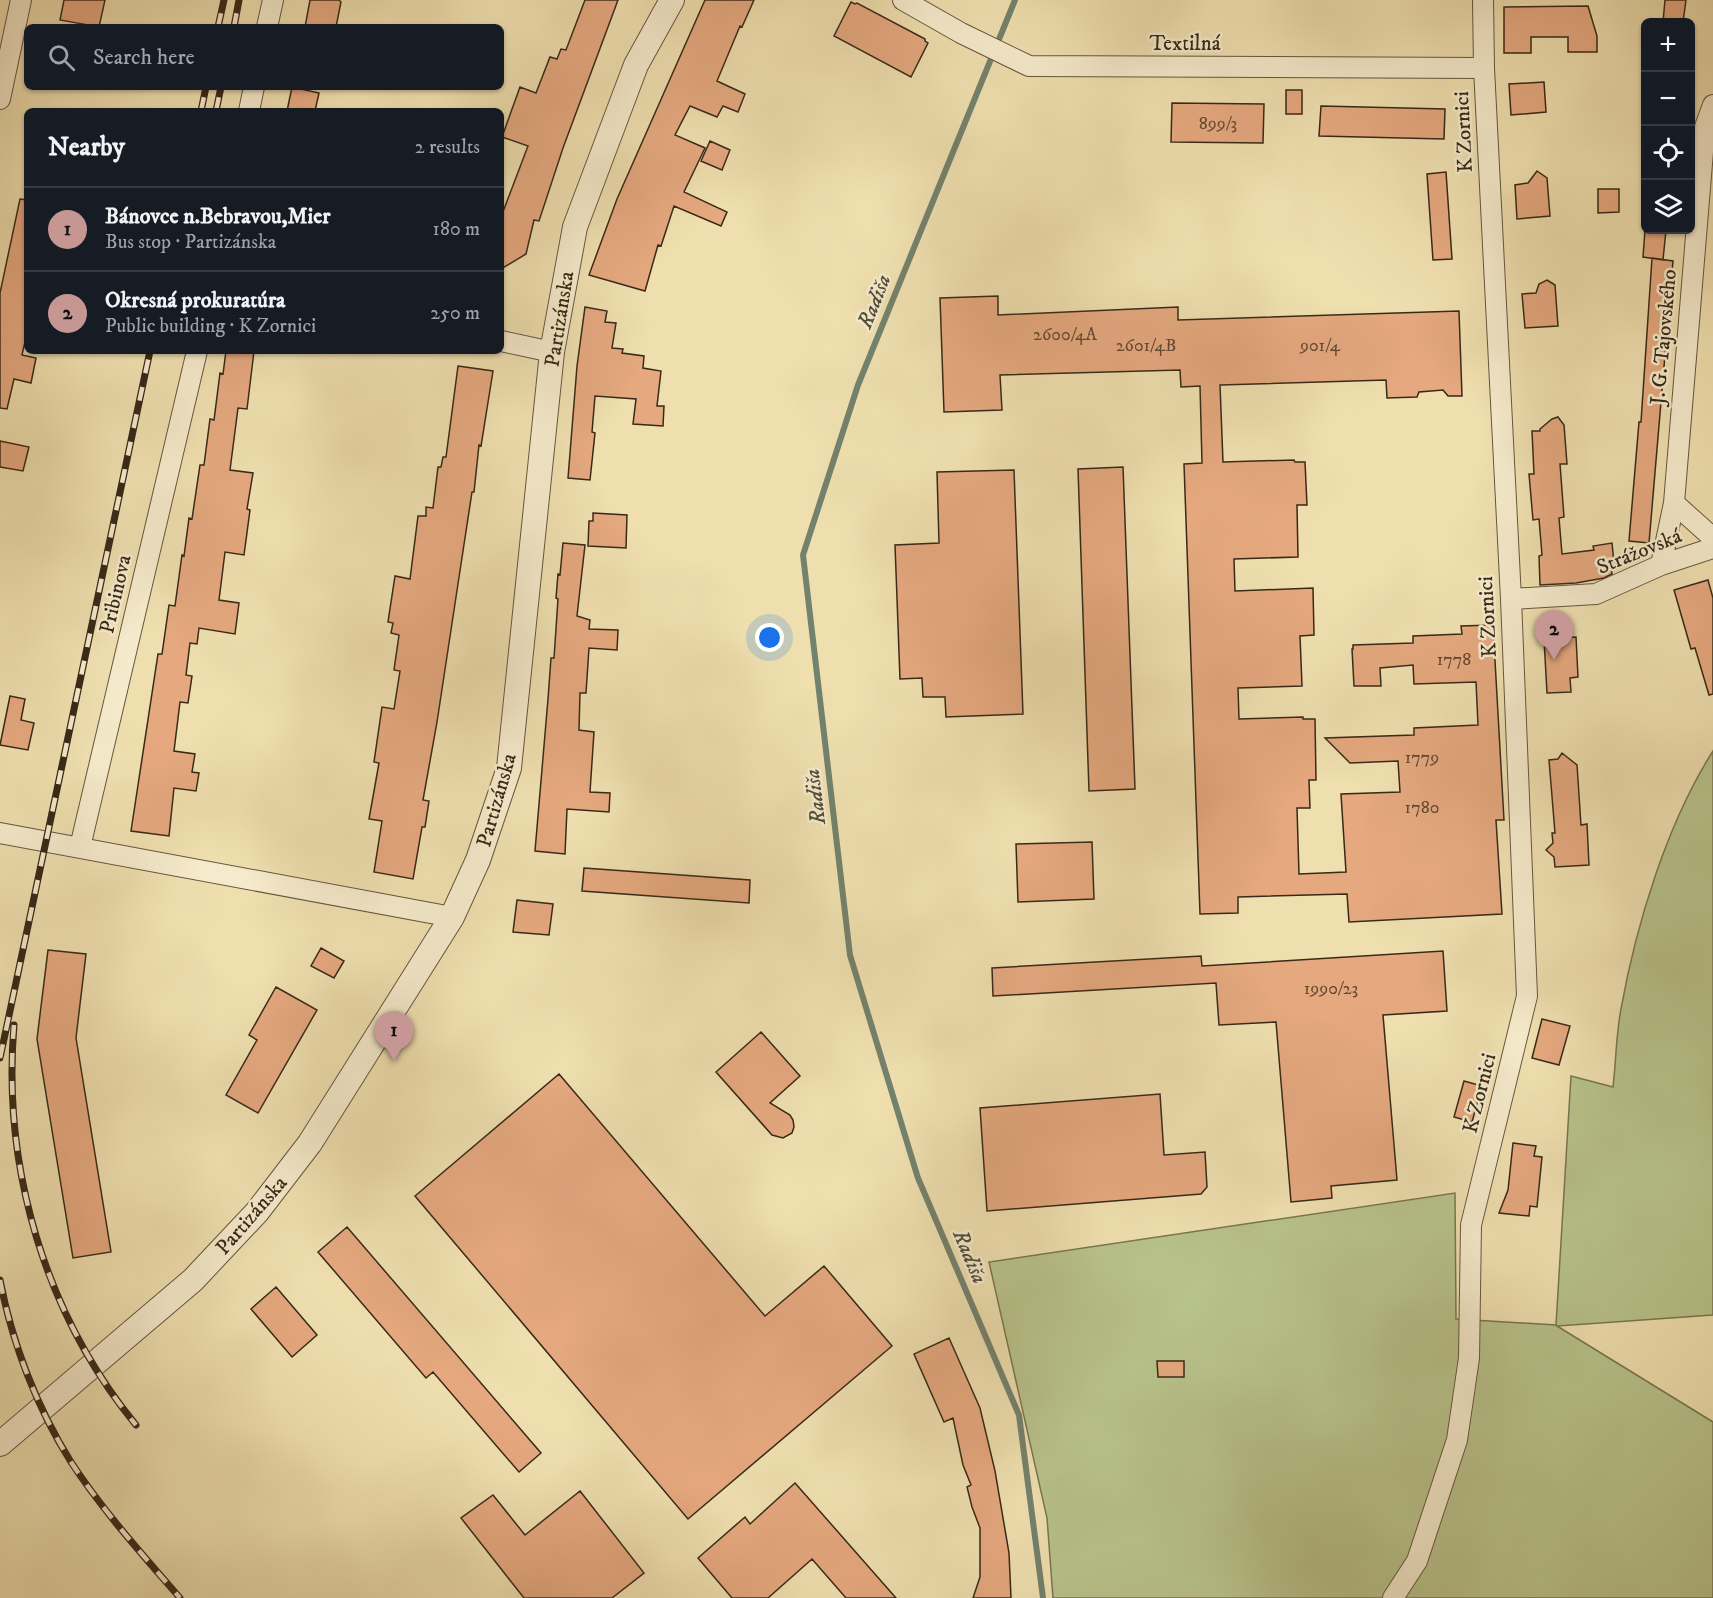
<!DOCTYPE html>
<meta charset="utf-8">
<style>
body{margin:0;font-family:"IM FELL DW Pica",serif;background:#20242c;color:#f1f3f6}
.controls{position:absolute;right:18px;top:18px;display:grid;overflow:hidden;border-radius:9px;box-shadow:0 2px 4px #0004}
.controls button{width:54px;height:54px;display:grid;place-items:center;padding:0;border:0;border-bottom:2px solid #363941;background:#171b24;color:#f1f3f6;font:30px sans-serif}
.you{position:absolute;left:770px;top:638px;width:21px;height:21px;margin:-15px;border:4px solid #fff;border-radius:50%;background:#1a73e8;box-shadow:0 0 0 9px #1a73e833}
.badge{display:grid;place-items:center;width:39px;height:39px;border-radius:50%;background:#c59692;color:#111;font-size:20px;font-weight:700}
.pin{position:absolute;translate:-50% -50px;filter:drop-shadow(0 2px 3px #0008)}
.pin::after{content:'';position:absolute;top:32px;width:21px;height:18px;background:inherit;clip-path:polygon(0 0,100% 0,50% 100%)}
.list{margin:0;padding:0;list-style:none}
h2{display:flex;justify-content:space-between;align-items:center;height:78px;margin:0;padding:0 24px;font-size:26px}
h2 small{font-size:20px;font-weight:400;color:#9ea1a6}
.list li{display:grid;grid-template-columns:39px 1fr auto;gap:18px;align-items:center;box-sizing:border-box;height:84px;padding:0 24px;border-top:2px solid #363941}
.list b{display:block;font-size:22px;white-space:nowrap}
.list p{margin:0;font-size:20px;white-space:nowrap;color:#9ea1a6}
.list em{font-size:20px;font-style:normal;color:#9ea1a6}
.icon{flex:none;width:33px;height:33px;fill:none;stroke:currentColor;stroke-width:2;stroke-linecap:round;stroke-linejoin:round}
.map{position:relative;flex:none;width:1713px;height:1598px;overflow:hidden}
.search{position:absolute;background:#171b24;box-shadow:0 2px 4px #0004;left:24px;top:24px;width:480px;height:66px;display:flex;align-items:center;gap:15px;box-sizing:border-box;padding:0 21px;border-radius:9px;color:#9ea1a6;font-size:22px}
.panel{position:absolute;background:#171b24;box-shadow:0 2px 4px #0004;left:24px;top:108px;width:480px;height:246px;border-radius:9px}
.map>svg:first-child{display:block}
.green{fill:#b8c28b;stroke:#787652;stroke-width:1.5}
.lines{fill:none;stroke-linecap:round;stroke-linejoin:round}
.stream{stroke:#73826d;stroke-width:6}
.building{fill:#e5a87f;stroke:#382918;stroke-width:1.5}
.minor-casing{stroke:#66563e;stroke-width:22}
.tertiary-casing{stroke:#66563e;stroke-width:26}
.minor{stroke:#f5eacb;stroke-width:20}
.tertiary{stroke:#f5eacb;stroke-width:24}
.rail-casing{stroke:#382918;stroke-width:7}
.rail{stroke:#f5eacb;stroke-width:4.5;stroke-dasharray:14;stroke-linecap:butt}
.labels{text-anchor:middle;stroke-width:5;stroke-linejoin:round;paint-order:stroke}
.number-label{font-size:18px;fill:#634932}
.street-label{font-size:21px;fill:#382918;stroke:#f5eacb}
.water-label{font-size:22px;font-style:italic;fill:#514e3c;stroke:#f5eacb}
</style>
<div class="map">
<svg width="1713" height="1598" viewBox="0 0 1713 1598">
<rect width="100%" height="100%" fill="#efdfaf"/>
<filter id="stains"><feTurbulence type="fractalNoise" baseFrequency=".00333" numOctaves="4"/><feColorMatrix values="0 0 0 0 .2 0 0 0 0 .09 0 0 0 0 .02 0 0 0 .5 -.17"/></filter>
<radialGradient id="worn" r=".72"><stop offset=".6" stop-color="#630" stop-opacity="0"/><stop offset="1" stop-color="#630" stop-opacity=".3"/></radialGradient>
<path class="green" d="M 1713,751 L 1713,1315 L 1557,1326 L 1713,1422 L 1713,1598 L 1053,1598 L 1047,1518 L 989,1262 L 1455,1193 L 1456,1319 L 1556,1325 L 1571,1076 L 1613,1087 C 1616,1062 1616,1035 1621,1009 C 1636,925 1667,823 1713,751 Z"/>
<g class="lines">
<path class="stream" d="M 1015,0 L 858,385 L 803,555 L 850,955 L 918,1178 L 1019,1415 L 1043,1598"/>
</g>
<path class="building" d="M 64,0 L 105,0 L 99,27 L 60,20 Z
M 310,0 L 339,0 L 341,2 L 336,27 L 305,27 Z
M 585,0 L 618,0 L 563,148 L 539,221 L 534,220 L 526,254 L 501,269 L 501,217 L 528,146 L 502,137 L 520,87 L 536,93 L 550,57 L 557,59 L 561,49 L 566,50 Z
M 705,0 L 754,0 L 742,27 L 740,26 L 717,81 L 745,94 L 738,112 L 723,106 L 717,117 L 690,106 L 675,135 L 705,148 L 684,192 L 727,212 L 721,226 L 674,206 L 661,246 L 658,245 L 645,291 L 589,275 L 617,199 Z
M 1665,0 L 1686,0 L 1683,22 L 1663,22 Z
M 851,2 L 855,4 L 857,3 L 925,39 L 925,41 L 928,43 L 911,77 L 834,36 Z
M 1588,6 L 1597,36 L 1597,52 L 1568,52 L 1568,37 L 1531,37 L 1531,53 L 1504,53 L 1504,7 Z
M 1544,82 L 1546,112 L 1511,115 L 1509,84 Z
M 292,87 L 319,93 L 315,111 L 287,111 Z
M 1286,90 L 1302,90 L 1302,114 L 1286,114 Z
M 1172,103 L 1264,104 L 1263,143 L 1171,142 Z
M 1321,106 L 1445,109 L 1444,139 L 1319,136 Z
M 710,141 L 730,150 L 722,170 L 701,161 Z
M 1537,171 L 1547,178 L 1550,216 L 1517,219 L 1515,185 L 1528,183 Z
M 1446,172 L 1452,259 L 1433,260 L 1427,174 Z
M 1598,189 L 1619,189 L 1619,212 L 1598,213 Z
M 20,199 L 27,200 L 27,333 L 22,355 L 36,358 L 31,383 L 14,379 L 7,409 L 0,408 L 0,293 Z
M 1645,230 L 1666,230 L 1663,260 L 1643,257 Z
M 1652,258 L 1673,261 L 1649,543 L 1629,541 L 1639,422 L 1641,422 Z
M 1547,280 L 1555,285 L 1558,326 L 1525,328 L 1522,294 L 1536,293 L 1539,284 Z
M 998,296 L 998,315 L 1178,307 L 1178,320 L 1459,311 L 1462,396 L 1448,396 L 1443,390 L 1419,392 L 1417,397 L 1387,398 L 1386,380 L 1220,385 L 1223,462 L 1294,460 L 1295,462 L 1305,462 L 1307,505 L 1297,505 L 1298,557 L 1234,559 L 1235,591 L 1313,588 L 1314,635 L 1300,636 L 1302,686 L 1238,688 L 1239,719 L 1303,717 L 1303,719 L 1315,719 L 1316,780 L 1309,780 L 1310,808 L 1297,808 L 1299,874 L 1346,872 L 1341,794 L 1400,792 L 1398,761 L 1350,763 L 1325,738 L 1414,735 L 1414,728 L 1478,725 L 1476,682 L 1414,684 L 1413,665 L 1380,668 L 1381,686 L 1354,686 L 1352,649 L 1353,649 L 1353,645 L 1413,643 L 1413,636 L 1462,634 L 1461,626 L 1493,625 L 1504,820 L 1496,820 L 1502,914 L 1349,922 L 1347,894 L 1238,897 L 1238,913 L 1200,914 L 1184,464 L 1202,463 L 1200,386 L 1181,387 L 1180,370 L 1000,375 L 1002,410 L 944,412 L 940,298 Z
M 585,307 L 607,311 L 605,322 L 616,323 L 612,348 L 623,349 L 622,353 L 644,356 L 643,368 L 661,371 L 657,406 L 664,406 L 663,426 L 633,424 L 636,399 L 595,396 L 592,432 L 595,433 L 590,480 L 568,478 L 577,366 Z
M 226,351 L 254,351 L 247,409 L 238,408 L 230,470 L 253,473 L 247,509 L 250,510 L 244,555 L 225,552 L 219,600 L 239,603 L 235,634 L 199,628 L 197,644 L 190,643 L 186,675 L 192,676 L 188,703 L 180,702 L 174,751 L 195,754 L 192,772 L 199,773 L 196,791 L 174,788 L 169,836 L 131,831 L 158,654 L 162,654 L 169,605 L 175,606 L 182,555 L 184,556 L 189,518 L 192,519 L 200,465 L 204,465 L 210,419 L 214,420 L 220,373 L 223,374 Z
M 458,366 L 493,371 L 481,446 L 479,445 L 474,492 L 472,492 L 463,551 L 437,722 L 423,800 L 429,801 L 425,827 L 422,827 L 413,879 L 374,872 L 382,821 L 369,819 L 379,763 L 374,762 L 382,707 L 394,709 L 400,671 L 394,670 L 399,635 L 391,633 L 393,623 L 388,622 L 395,576 L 410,579 L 418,516 L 426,516 L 426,507 L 433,508 L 438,467 L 441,467 L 443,457 L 446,457 Z
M 1558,417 L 1564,425 L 1567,464 L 1560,464 L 1564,517 L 1559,518 L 1562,554 L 1594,550 L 1593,546 L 1612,543 L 1614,563 L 1611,563 L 1612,574 L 1604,578 L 1576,583 L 1540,585 L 1539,556 L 1542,555 L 1539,519 L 1533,520 L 1529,474 L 1534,474 L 1532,431 L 1540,431 L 1540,429 L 1552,419 Z
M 0,441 L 29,447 L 23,471 L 0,467 Z
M 1123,467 L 1135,789 L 1089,791 L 1078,469 Z
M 1014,470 L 1023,714 L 946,717 L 945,697 L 923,697 L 922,678 L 900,679 L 895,545 L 939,543 L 937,472 Z
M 593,513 L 627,515 L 626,548 L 588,546 L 589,521 L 593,521 Z
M 563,543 L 585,545 L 577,616 L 590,620 L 589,629 L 618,630 L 617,650 L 589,648 L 586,693 L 580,693 L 579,730 L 594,732 L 590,792 L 610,793 L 609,812 L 567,809 L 565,854 L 535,851 L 548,699 L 551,658 L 554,658 L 558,599 L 556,598 L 558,574 L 560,575 Z
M 1708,580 L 1713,598 L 1713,694 L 1709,695 L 1695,648 L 1691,649 L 1674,590 Z
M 1576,637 L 1578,677 L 1570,678 L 1571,692 L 1547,693 L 1544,639 Z
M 10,696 L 25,699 L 21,720 L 34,723 L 28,750 L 0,745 Z
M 1562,753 L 1577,765 L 1581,825 L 1587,824 L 1589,865 L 1555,867 L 1554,857 L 1546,850 L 1553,843 L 1552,833 L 1555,833 L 1549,760 L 1558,759 Z
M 1092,842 L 1094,899 L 1018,902 L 1016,844 Z
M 584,868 L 750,880 L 749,903 L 582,891 Z
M 517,900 L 553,904 L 549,935 L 513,932 Z
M 321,948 L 344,961 L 334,978 L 311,966 Z
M 48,950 L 86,954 L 76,1038 L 111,1252 L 73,1258 L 37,1039 Z
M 1443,951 L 1447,1011 L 1383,1015 L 1397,1180 L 1331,1186 L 1332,1198 L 1291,1202 L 1276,1022 L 1219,1025 L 1216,983 L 993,996 L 992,968 L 1201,956 L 1202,966 Z
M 276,987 L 317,1010 L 258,1113 L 226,1095 L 257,1040 L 249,1035 Z
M 1542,1019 L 1570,1026 L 1559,1065 L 1532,1058 Z
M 761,1032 L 800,1076 L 770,1103 L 790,1115 L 793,1120 L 794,1127 L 792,1133 L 783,1138 L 772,1135 L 716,1072 Z
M 559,1074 L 765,1316 L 824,1266 L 892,1346 L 688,1519 L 415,1196 Z
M 1464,1081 L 1482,1086 L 1472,1122 L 1454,1117 Z
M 1160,1094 L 1164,1155 L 1205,1152 L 1207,1187 L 1201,1194 L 987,1211 L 980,1108 Z
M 1513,1143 L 1536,1146 L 1534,1156 L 1542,1157 L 1537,1207 L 1530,1206 L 1529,1216 L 1499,1213 L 1508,1190 Z
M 347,1227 L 541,1453 L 519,1472 L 433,1372 L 426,1378 L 318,1252 Z
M 276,1287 L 317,1335 L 292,1357 L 251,1309 Z
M 949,1338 L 980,1408 L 995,1471 L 1009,1553 L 1011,1598 L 973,1598 L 980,1577 L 980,1528 L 972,1507 L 967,1487 L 971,1485 L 963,1465 L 953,1418 L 944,1422 L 914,1354 Z
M 1157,1361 L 1184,1361 L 1184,1377 L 1158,1377 Z
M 795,1483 L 896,1598 L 846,1598 L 812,1559 L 768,1598 L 732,1598 L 698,1558 L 745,1517 L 750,1524 Z
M 580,1491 L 644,1573 L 612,1598 L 524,1598 L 461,1518 L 493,1495 L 525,1535 Z"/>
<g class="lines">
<g class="minor-casing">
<path id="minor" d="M 903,0 L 961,33 L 1029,66 L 1484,68
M 267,27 L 273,0
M 0,99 L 21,0
M 249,111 L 254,87
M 501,341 L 552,352
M 1674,503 L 1713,538
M 1661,565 L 1674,503 L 1705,127 L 1713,105
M 1511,599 L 1596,594 L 1661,565 L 1713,548
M 0,833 L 452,917
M 80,847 L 197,351
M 1393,1598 L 1417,1561 L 1457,1440 L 1469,1358 L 1471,1225 L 1527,996 L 1511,599 L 1484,68 L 1483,0"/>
</g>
<g class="tertiary-casing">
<path id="tertiary" d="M 0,1444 L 193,1280 L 257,1212 L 310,1143 L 452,917 L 478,860 L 509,768 L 552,352 L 575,227 L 636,65 L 672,0"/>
</g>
<use href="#minor" class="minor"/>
<use href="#tertiary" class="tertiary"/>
<g class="rail-casing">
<path id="rail" d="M 218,27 L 224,0
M 234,27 L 239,0
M 201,111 L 206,87
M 216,111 L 221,87
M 14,1025 C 2,1168 45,1314 136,1425
M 0,1058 L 150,351
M 0,1280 C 12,1343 37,1408 71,1462 C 103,1511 142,1554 180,1598"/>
</g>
<use href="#rail" class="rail"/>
</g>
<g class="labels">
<g class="number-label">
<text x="1218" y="129">899/3</text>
<text x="1065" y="340">2600/4A</text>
<text x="1146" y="351">2601/4B</text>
<text x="1320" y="351">901/4</text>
<text x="1454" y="665">1778</text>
<text x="1422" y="763">1779</text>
<text x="1422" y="813">1780</text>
<text x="1331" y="994">1990/23</text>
</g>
<g class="street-label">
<text x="1185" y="50">Textilná</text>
<text transform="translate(1463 132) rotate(-93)" y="7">K Zornici</text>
<text transform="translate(559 319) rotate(-81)" y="7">Partizánska</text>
<text transform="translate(1663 337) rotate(-85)" y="7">J. G. Tajovského</text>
<text transform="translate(1639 551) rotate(-22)" y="7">Strážovská</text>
<text transform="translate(115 594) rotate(-77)" y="7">Pribinova</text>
<text transform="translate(1487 617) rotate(-93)" y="7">K Zornici</text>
<text transform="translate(496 800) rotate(-74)" y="7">Partizánska</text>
<text transform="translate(1479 1093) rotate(-76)" y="7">K Zornici</text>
<text transform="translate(251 1215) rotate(-49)" y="7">Partizánska</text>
</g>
<g class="water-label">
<text transform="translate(873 301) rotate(-68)" y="8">Radiša</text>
<text transform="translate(814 797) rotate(-97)" y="8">Radiša</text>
<text transform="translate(971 1256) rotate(67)" y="8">Radiša</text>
</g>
</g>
<rect width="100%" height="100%" filter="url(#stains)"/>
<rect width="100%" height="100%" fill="url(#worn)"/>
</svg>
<div class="controls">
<button>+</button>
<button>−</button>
<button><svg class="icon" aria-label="locate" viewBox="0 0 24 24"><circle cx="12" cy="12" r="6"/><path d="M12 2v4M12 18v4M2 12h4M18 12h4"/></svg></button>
<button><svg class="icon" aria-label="layers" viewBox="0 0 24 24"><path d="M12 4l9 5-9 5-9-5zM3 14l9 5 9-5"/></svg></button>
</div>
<div class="you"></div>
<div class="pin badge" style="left:394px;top:1061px">1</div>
<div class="pin badge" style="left:1554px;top:660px">2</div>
<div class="search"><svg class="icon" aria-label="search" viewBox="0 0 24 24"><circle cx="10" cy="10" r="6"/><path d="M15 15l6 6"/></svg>Search here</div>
<section class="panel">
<h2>Nearby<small>2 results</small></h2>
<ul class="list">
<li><span class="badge">1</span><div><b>Bánovce n.Bebravou,Mier</b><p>Bus stop · Partizánska</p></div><em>180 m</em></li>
<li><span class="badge">2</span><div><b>Okresná prokuratúra</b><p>Public building · K Zornici</p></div><em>250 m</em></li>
</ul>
</section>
</div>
